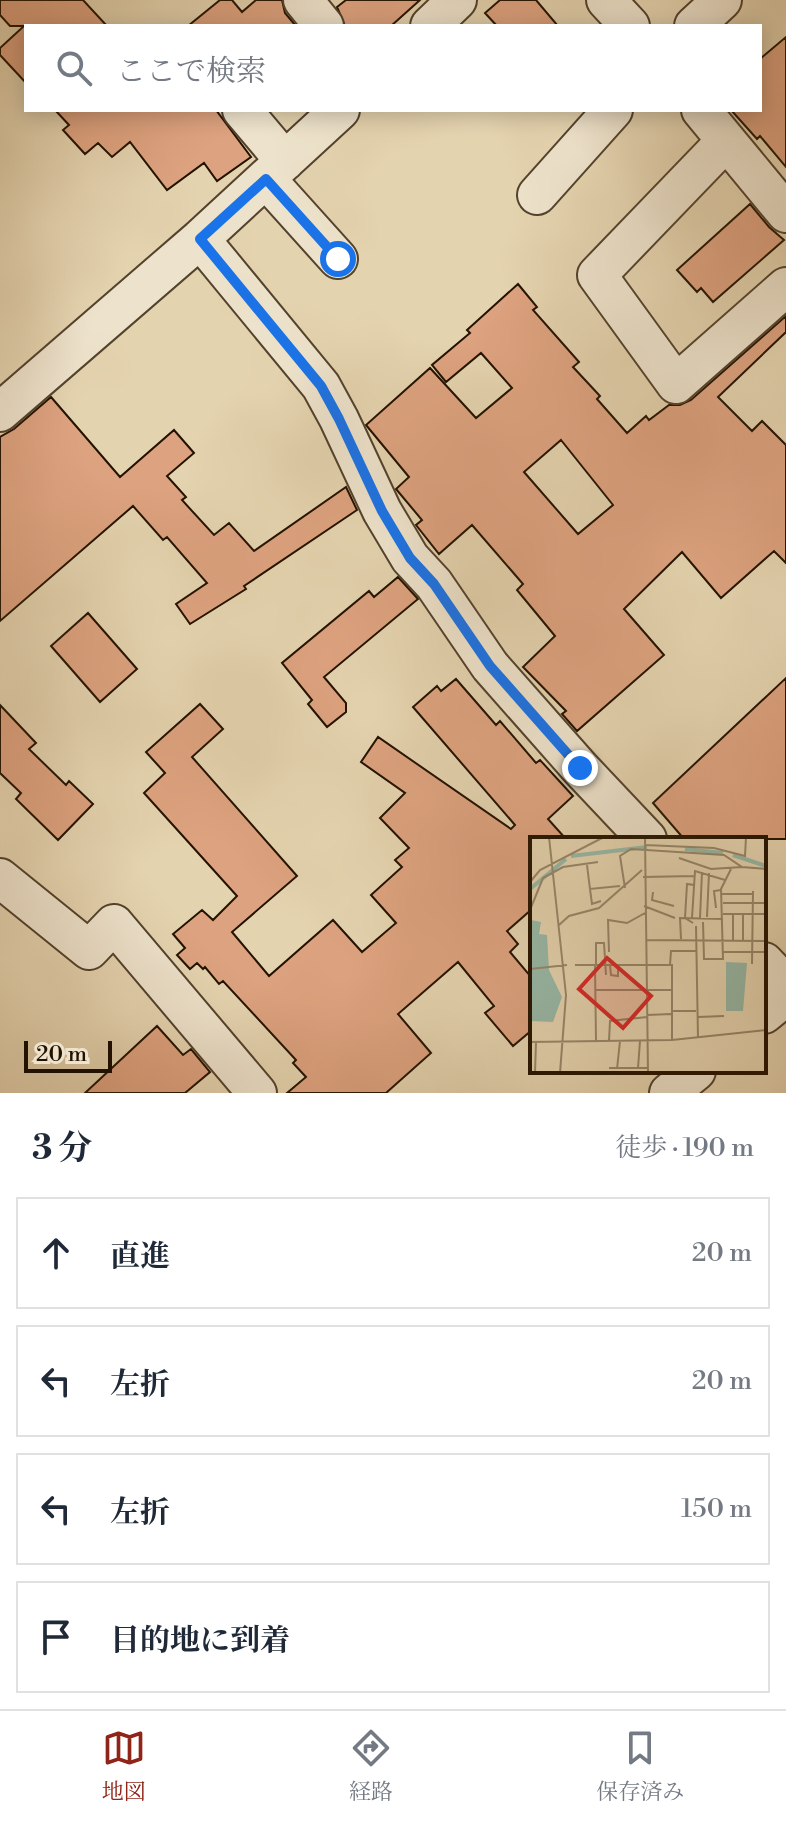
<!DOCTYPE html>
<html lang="ja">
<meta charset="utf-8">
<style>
body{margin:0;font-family:"Libre Bodoni","Noto Serif JP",serif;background:#f6f6f7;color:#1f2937}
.scale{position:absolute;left:24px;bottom:20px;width:88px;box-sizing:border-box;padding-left:8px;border:4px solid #231200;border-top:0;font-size:22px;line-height:28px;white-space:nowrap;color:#231200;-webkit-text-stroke:6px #ede2cb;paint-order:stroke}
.stop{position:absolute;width:24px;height:24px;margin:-18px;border:6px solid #1a73e8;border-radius:50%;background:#fff}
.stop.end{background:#1a73e8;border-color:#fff;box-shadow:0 2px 8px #0008}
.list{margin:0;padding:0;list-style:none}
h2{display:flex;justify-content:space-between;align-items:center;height:104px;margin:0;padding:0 32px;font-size:34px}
h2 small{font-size:26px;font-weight:400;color:#747a83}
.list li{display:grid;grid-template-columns:52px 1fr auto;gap:24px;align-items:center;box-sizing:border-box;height:112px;margin:0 16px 16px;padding:0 16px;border:2px solid #e0e1e3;border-radius:0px}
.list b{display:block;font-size:30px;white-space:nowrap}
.list em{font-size:26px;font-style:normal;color:#747a83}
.icon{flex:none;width:44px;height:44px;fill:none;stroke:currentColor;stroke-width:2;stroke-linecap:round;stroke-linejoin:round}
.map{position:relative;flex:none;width:786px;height:1093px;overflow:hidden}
.search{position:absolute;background:#fff;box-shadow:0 4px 20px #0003;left:24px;right:24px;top:24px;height:88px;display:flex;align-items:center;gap:20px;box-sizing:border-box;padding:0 28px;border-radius:0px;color:#747a83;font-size:30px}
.sheet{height:616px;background:#fff}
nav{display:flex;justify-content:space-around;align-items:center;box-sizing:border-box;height:112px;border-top:2px solid #e0e1e3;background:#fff;font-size:22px;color:#747a83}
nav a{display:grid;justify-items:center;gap:4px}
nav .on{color:#8f2418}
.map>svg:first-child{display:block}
.building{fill:#dda27f;stroke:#231200;stroke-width:2;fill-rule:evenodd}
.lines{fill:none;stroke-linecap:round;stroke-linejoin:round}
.minor-casing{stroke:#53422c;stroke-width:42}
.minor{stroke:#ede2cb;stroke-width:38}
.route{stroke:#1a73e8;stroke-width:10}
.inset-river{fill:none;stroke:#96b8a7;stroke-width:4}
.inset-road{fill:none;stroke:#978669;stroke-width:2}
.view{fill:#d62828;fill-opacity:0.15;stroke:#d62828;stroke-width:4}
.inset-edge{fill:none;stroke:#231200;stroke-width:4}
</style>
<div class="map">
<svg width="786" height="1093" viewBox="0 0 786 1093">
<rect width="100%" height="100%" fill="#e4d3af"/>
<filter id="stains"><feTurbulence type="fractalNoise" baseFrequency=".0025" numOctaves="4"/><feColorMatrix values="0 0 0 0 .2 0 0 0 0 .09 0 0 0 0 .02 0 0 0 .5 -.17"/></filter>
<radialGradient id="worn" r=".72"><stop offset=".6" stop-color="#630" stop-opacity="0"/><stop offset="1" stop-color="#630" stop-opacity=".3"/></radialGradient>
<path class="building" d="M 0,0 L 83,0 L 107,26 L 26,26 L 26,83 L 0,55 L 0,48 L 24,26 L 10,26 L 0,15 Z
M 220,0 L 232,0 L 242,12 L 256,0 L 282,0 L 285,13 L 296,26 L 188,26 Z
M 346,0 L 420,0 L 391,26 L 345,26 L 337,7 Z
M 500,0 L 536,0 L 558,26 L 497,26 L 485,13 Z
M 786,37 L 786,167 L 760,136 L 757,139 L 731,110 L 760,110 L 760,59 Z
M 55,110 L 216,110 L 251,157 L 217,181 L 204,163 L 167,190 L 130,142 L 112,157 L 98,143 L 85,154 L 63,130 L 69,125 Z
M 750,204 L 769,227 L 784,240 L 713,302 L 701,288 L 697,292 L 677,270 Z
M 518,284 L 537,307 L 533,310 L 579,362 L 573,367 L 600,396 L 597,399 L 627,433 L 646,416 L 649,420 L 669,405 L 680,405 L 691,400 L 786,316 L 786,332 L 718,397 L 752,431 L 762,421 L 786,445 L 786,563 L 774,551 L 721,598 L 682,552 L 624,609 L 664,655 L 577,731 L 562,714 L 566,711 L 523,667 L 555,636 L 517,590 L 523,584 L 472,525 L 439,554 L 416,525 L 422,520 L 396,489 L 409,477 L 366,425 L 430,368 L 476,418 L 512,388 L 481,353 L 446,382 L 432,365 L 470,333 L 467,330 ZM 561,440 L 613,505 L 578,534 L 524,472 Z
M 51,397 L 120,477 L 174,430 L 194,453 L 167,476 L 186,497 L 182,500 L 214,535 L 229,523 L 254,551 L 346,487 L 357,510 L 244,586 L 246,589 L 190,624 L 176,604 L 207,583 L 167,537 L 163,540 L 133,506 L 0,621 L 0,437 L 14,429 Z
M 398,577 L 418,599 L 324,677 L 346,703 L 346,712 L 327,727 L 308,704 L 312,700 L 282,663 L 369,591 L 374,597 Z
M 88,613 L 137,669 L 100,702 L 51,646 Z
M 786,678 L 786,839 L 684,839 L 653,803 Z
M 456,679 L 496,725 L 500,721 L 536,763 L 540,760 L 573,796 L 548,819 L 566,839 L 532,839 L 532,909 L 507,931 L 518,944 L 510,952 L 532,978 L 532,1030 L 513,1046 L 485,1013 L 494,1006 L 458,962 L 398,1014 L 431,1053 L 386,1093 L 287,1093 L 306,1077 L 293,1063 L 296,1060 L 223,981 L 219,984 L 205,967 L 203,969 L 197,963 L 190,969 L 177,955 L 185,948 L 173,934 L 202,910 L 213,920 L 237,896 L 144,793 L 165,773 L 146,752 L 200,704 L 223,729 L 192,757 L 297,876 L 232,932 L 269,976 L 333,920 L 362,952 L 396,923 L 371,895 L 402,867 L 395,860 L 409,848 L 380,818 L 405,793 L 361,762 L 378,737 L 511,829 L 515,825 L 413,707 L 437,686 L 441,691 Z
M 0,705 L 36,743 L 29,749 L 66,785 L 69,781 L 93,804 L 58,840 L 16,799 L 21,793 L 0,773 Z
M 157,1026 L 183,1055 L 191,1049 L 210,1072 L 185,1093 L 85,1093 Z"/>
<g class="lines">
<g class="minor-casing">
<path id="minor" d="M 303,0 L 324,26
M 606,0 L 630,26
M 430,26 L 457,0
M 694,26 L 722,0
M 242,110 L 285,161
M 701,110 L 786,213
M 726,141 L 597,275 L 676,384 L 786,287
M 266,179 L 338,259
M 537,195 L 613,110
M 200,239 L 321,386 L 339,419 L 382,511 L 410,558 L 434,584 L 490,666 L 580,768 L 647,839
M 0,412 L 200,239 L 340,110
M 0,878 L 89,950 L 114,924 L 257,1093
M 764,962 L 786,985
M 764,1014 L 786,996
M 669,1093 L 696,1071"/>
</g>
<use href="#minor" class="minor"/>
</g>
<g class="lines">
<path class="route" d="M 338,259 L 266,179 L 200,239 L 321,386 L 339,419 L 382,511 L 410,558 L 434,584 L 490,666 L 580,768"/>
</g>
<g transform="translate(530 837)">
<rect width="236" height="236" fill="#e4d3af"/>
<path d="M 1,83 L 11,85 L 9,97 L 17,98 L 19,133 L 32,160 L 23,185 L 0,184 ZM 196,125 L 217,126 L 213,174 L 196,174 Z" fill="#96b8a7"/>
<path class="inset-river" d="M 155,12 L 193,16M 203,18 L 236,29M 41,19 L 117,10M 0,52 L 36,22"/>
<path class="inset-road" d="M 19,0 L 36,158 L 30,236M 115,0 L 118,236M 115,8 L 184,11 L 215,19 L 216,0M 149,21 L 181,32 L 212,30M 57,28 L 60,52 L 90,49M 113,40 L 165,39M 0,45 L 10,33 L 74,0M 95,51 L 90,19 L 101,12 L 194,18 L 212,30 L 236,32M 60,52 L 62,67 L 71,64M 123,55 L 122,63 L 144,69M 192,57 L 222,57M 193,66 L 236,66M 114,69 L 145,81M 186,71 L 184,54 L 191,53M 0,73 L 13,41 L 33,30 L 68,25M 193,77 L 236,77M 203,77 L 203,103M 177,80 L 179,36M 162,81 L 165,34 L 195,43M 170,81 L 172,35M 173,85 L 174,122 L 193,122 L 191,52 L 201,32M 163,86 L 155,81 L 157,47 L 164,48M 29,88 L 39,79 L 69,71 L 112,33M 166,89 L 168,201M 151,102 L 150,81 L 193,82M 116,103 L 236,104M 213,103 L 213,77M 79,115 L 78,83 L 97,86 L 115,76M 193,115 L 236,115M 222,127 L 223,54M 45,128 L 142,128 L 142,203M 65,128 L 66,204M 66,128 L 66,106 L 74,106 L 76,138M 80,128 L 81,138 L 88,139 L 88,129M 140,128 L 141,114 L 167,114M 0,132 L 37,128M 66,153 L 142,153M 141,174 L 166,174M 117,178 L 141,177M 168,180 L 194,179M 79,204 L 80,184 L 117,180M 0,205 L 142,203 L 236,193M 79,231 L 118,231M 108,231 L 110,204M 87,232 L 90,204M 5,236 L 6,205"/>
<path class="view" d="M 77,121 L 121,159 L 93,191 L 49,152 Z"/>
<rect width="236" height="236" class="inset-edge"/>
</g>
<rect width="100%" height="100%" filter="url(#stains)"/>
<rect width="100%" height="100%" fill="url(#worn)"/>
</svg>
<div class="scale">20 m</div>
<div class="stop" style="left:338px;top:259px"></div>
<div class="stop end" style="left:580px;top:768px"></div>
<div class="search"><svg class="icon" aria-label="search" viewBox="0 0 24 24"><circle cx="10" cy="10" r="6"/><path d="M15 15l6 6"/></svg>ここで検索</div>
</div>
<section class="sheet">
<h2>3 分<small>徒歩 · 190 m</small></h2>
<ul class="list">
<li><svg class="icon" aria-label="ahead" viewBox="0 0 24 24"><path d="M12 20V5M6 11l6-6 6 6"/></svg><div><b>直進</b></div><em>20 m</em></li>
<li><svg class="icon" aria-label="left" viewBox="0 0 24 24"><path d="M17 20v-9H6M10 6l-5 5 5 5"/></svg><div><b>左折</b></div><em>20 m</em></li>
<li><svg class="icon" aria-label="left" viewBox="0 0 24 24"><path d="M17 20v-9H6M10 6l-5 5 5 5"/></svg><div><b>左折</b></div><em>150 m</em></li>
<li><svg class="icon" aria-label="arrive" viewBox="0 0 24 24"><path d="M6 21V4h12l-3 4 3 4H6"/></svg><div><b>目的地に到着</b></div></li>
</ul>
</section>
<nav>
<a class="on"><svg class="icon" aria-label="map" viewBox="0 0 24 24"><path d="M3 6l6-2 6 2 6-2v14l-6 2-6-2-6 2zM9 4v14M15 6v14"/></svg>地図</a>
<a><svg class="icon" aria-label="directions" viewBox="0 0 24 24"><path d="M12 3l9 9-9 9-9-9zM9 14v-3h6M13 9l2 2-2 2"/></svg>経路</a>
<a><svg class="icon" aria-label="saved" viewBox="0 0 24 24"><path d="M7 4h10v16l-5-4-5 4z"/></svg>保存済み</a>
</nav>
